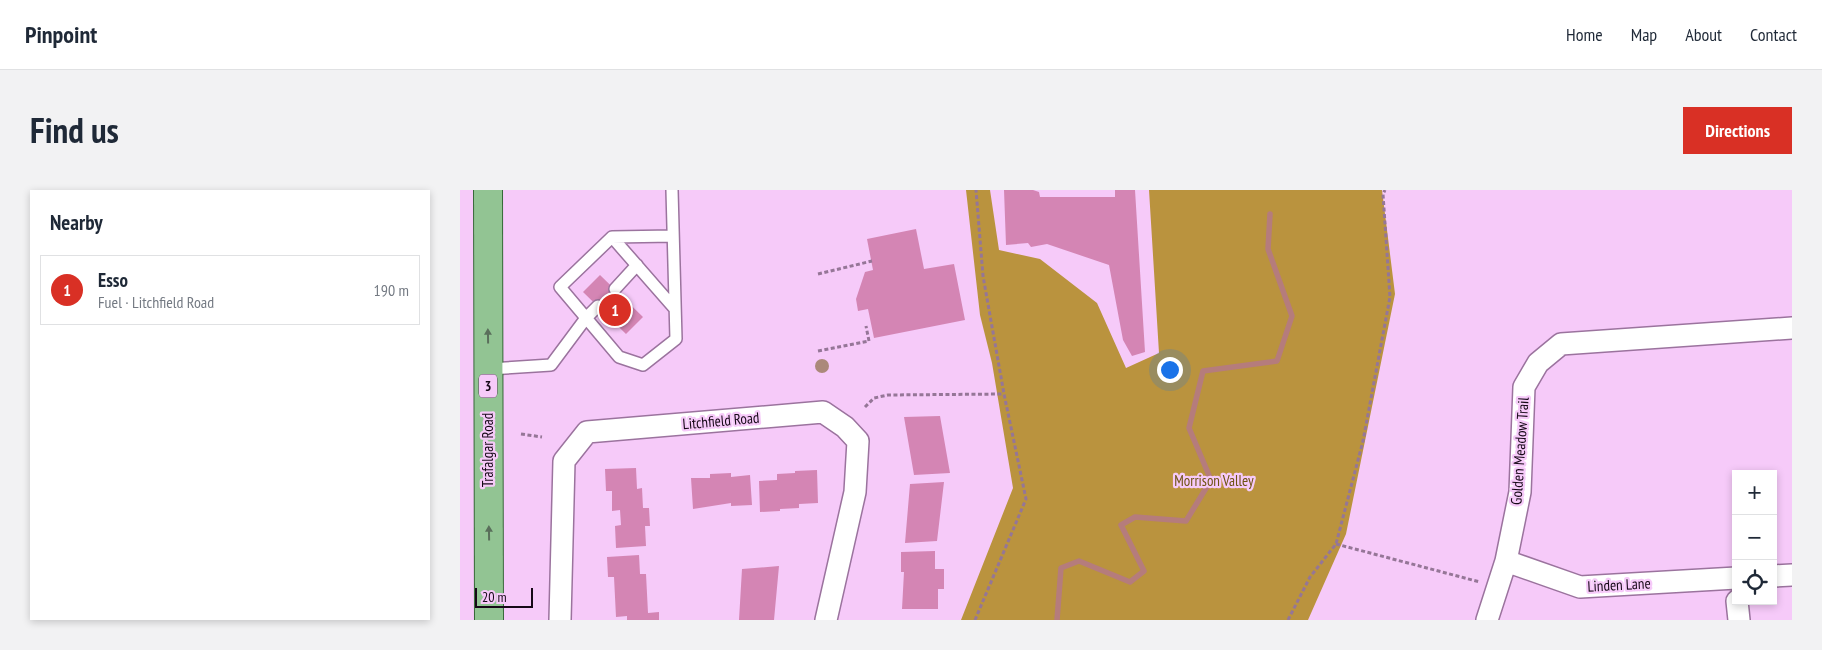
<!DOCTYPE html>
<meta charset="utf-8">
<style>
body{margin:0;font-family:"PT Sans Narrow",sans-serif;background:#f2f2f3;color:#1f2937}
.controls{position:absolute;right:15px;bottom:15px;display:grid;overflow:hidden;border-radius:0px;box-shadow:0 2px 8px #0003}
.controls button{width:45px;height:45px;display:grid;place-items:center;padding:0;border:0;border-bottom:1px solid #e0e1e3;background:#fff;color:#1f2937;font:25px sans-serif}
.scale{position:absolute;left:15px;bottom:12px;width:58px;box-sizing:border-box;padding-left:5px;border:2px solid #160817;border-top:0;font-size:14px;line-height:18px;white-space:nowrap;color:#160817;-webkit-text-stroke:4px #f6caf9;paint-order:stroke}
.you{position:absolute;left:709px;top:179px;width:18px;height:18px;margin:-12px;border:4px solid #fff;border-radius:50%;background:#1a73e8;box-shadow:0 0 0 8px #1a73e833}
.badge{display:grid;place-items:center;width:32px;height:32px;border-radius:50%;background:#d93025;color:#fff;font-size:16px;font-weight:700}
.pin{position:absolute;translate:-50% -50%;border:2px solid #fff;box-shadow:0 1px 5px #0006}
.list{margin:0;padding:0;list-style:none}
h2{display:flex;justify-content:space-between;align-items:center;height:65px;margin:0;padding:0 20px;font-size:21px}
h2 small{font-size:16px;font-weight:400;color:#747a83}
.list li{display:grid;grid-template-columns:32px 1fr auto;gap:15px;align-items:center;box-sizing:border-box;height:70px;margin:0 10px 10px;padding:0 10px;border:1px solid #e0e1e3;border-radius:0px}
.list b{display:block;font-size:19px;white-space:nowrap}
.list p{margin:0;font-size:16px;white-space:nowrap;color:#747a83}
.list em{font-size:16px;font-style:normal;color:#747a83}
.icon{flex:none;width:28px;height:28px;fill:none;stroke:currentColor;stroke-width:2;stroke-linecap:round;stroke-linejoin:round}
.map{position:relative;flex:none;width:1332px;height:430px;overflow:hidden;border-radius:0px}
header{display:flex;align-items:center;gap:30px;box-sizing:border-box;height:70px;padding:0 25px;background:#fff;border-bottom:1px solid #e0e1e3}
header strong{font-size:24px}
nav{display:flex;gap:28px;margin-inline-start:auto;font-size:18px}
.intro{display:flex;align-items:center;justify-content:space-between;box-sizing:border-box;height:120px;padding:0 30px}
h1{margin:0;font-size:35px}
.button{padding:12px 22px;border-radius:0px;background:#d93025;color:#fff;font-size:18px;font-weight:700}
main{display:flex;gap:30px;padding:0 30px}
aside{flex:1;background:#fff;border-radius:0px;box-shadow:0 2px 8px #0003}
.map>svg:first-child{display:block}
.forest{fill:#ba933e}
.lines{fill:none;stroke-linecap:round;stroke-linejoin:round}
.stream{stroke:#b57c7c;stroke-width:5.5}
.building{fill:#d485b4}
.lane-casing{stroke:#9b739e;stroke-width:14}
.street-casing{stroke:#9b739e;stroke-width:24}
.primary-casing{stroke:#376839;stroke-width:30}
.path{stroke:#957697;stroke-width:3;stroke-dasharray:4 2.5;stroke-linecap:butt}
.lane{stroke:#fff;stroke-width:11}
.street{stroke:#fff;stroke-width:21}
.primary{stroke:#92c493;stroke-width:28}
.tree{fill:#ab897a}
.oneway{fill:#5a6f5b}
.labels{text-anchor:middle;stroke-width:4.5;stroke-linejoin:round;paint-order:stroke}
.shield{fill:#f6caf9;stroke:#59425b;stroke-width:1}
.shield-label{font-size:14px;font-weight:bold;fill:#160817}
.street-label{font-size:15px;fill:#160817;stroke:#f6caf9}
.park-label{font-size:15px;fill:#6e5313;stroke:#f6caf9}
</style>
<header>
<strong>Pinpoint</strong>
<nav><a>Home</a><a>Map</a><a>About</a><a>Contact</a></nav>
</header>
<div class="intro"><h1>Find us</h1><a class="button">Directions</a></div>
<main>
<aside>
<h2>Nearby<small></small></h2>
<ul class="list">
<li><span class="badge">1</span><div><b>Esso</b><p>Fuel · Litchfield Road</p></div><em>190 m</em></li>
</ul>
</aside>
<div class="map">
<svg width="1332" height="430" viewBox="0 0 1332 430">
<rect width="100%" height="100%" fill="#f6caf9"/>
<path class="forest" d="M 506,0 L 530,0 L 539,60 L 580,69 L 637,113 L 666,178 L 699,163 L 689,0 L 922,0 L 935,104 L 886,344 L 848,430 L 501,430 L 553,298 L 532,173 L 520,125 Z"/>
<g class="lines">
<path class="stream" d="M 597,430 L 601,378 L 619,371 L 670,392 L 684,381 L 661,335 L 675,327 L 726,331 L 751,290 L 729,238 L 743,181 L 817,171 L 832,126 L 808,59 L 810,24"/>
</g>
<path class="building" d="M 544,0 L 573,0 L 579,2 L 580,7 L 655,7 L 655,0 L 675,0 L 685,162 L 672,166 L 663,150 L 649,75 L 587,54 L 571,57 L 568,53 L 546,55 Z
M 456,39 L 464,79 L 494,74 L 505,130 L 414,148 L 408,119 L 398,121 L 396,109 L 405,82 L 413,80 L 407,49 Z
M 140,85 L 183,127 L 166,144 L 123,102 Z
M 480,226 L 490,283 L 454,285 L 444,227 Z
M 176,278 L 177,299 L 182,298 L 183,318 L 189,318 L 190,336 L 185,336 L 186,356 L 156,358 L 155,336 L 161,335 L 160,320 L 152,321 L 152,301 L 146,301 L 145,279 Z
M 357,280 L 358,313 L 339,314 L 339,318 L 320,319 L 320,321 L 300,322 L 299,291 L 317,290 L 317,284 L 335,283 L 335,281 Z
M 271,283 L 271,287 L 290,285 L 292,315 L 271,316 L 271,313 L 233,319 L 231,288 L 250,288 L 250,284 Z
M 484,292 L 477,351 L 445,353 L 450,294 Z
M 475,361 L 475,379 L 484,379 L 484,399 L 478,399 L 478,419 L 442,419 L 444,382 L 441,382 L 441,362 Z
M 179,365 L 180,384 L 186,384 L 188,423 L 199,422 L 199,430 L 167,430 L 167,426 L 156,427 L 154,387 L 148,387 L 147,367 Z
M 319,376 L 314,430 L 279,430 L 282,379 Z"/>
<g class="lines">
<g class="lane-casing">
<path id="lane" d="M 212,0 L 216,149 L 183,175 L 159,167 L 100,97 L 152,47 L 213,46
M 152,47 L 215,119
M 155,99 L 177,75
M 29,179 L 91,175 L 126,128 L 138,116"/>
</g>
<g class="street-casing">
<path id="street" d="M 1046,371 L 1120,397 L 1276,388
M 1313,386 L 1332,385
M 1277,411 L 1279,430
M 100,430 L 104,271 L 127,242 L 363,222 L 385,237 L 398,251 L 395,302 L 366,430
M 1027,430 L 1046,371 L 1060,302 L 1064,197 L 1078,173 L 1101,154 L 1332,138"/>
</g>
<g class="primary-casing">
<path id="primary" d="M 28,0 L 29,430"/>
</g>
<path class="path" d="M 358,84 L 412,71
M 358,161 L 409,151 L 406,136
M 405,217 L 414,208 L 428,205 L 544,204
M 61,244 L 82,247
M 876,354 L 1020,392
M 515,430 L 566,309 L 544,204 L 523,86 L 516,0
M 828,430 L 850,387 L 876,354 L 903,251 L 930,107 L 923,4 L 925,0"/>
<use href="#lane" class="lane"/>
<use href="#street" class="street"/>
<use href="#primary" class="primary"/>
</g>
<circle class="tree" cx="362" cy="176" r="7"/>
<defs><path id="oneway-solid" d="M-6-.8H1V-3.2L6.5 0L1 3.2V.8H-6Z" transform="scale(1.25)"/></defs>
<g class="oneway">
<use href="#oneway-solid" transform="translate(28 146) rotate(-91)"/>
<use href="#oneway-solid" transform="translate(29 343) rotate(-91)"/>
</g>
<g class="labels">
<rect class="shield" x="19" y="184.5" width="18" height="23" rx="4"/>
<g class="shield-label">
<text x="28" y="201">3</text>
</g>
<g class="street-label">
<text transform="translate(261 231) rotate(-5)" y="5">Litchfield Road</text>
<text transform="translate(28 260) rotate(-90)" y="5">Trafalgar Road</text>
<text transform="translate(1060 261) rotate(-86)" y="5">Golden Meadow Trail</text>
<text transform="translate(1159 395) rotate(-3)" y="5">Linden Lane</text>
</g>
<g class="park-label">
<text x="754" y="296">Morrison Valley</text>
</g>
</g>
</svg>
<div class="controls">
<button>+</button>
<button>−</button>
<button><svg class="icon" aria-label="locate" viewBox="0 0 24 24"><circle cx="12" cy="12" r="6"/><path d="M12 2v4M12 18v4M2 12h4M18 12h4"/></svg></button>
</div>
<div class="scale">20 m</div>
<div class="you"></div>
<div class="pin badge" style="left:155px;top:120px">1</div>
</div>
</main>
